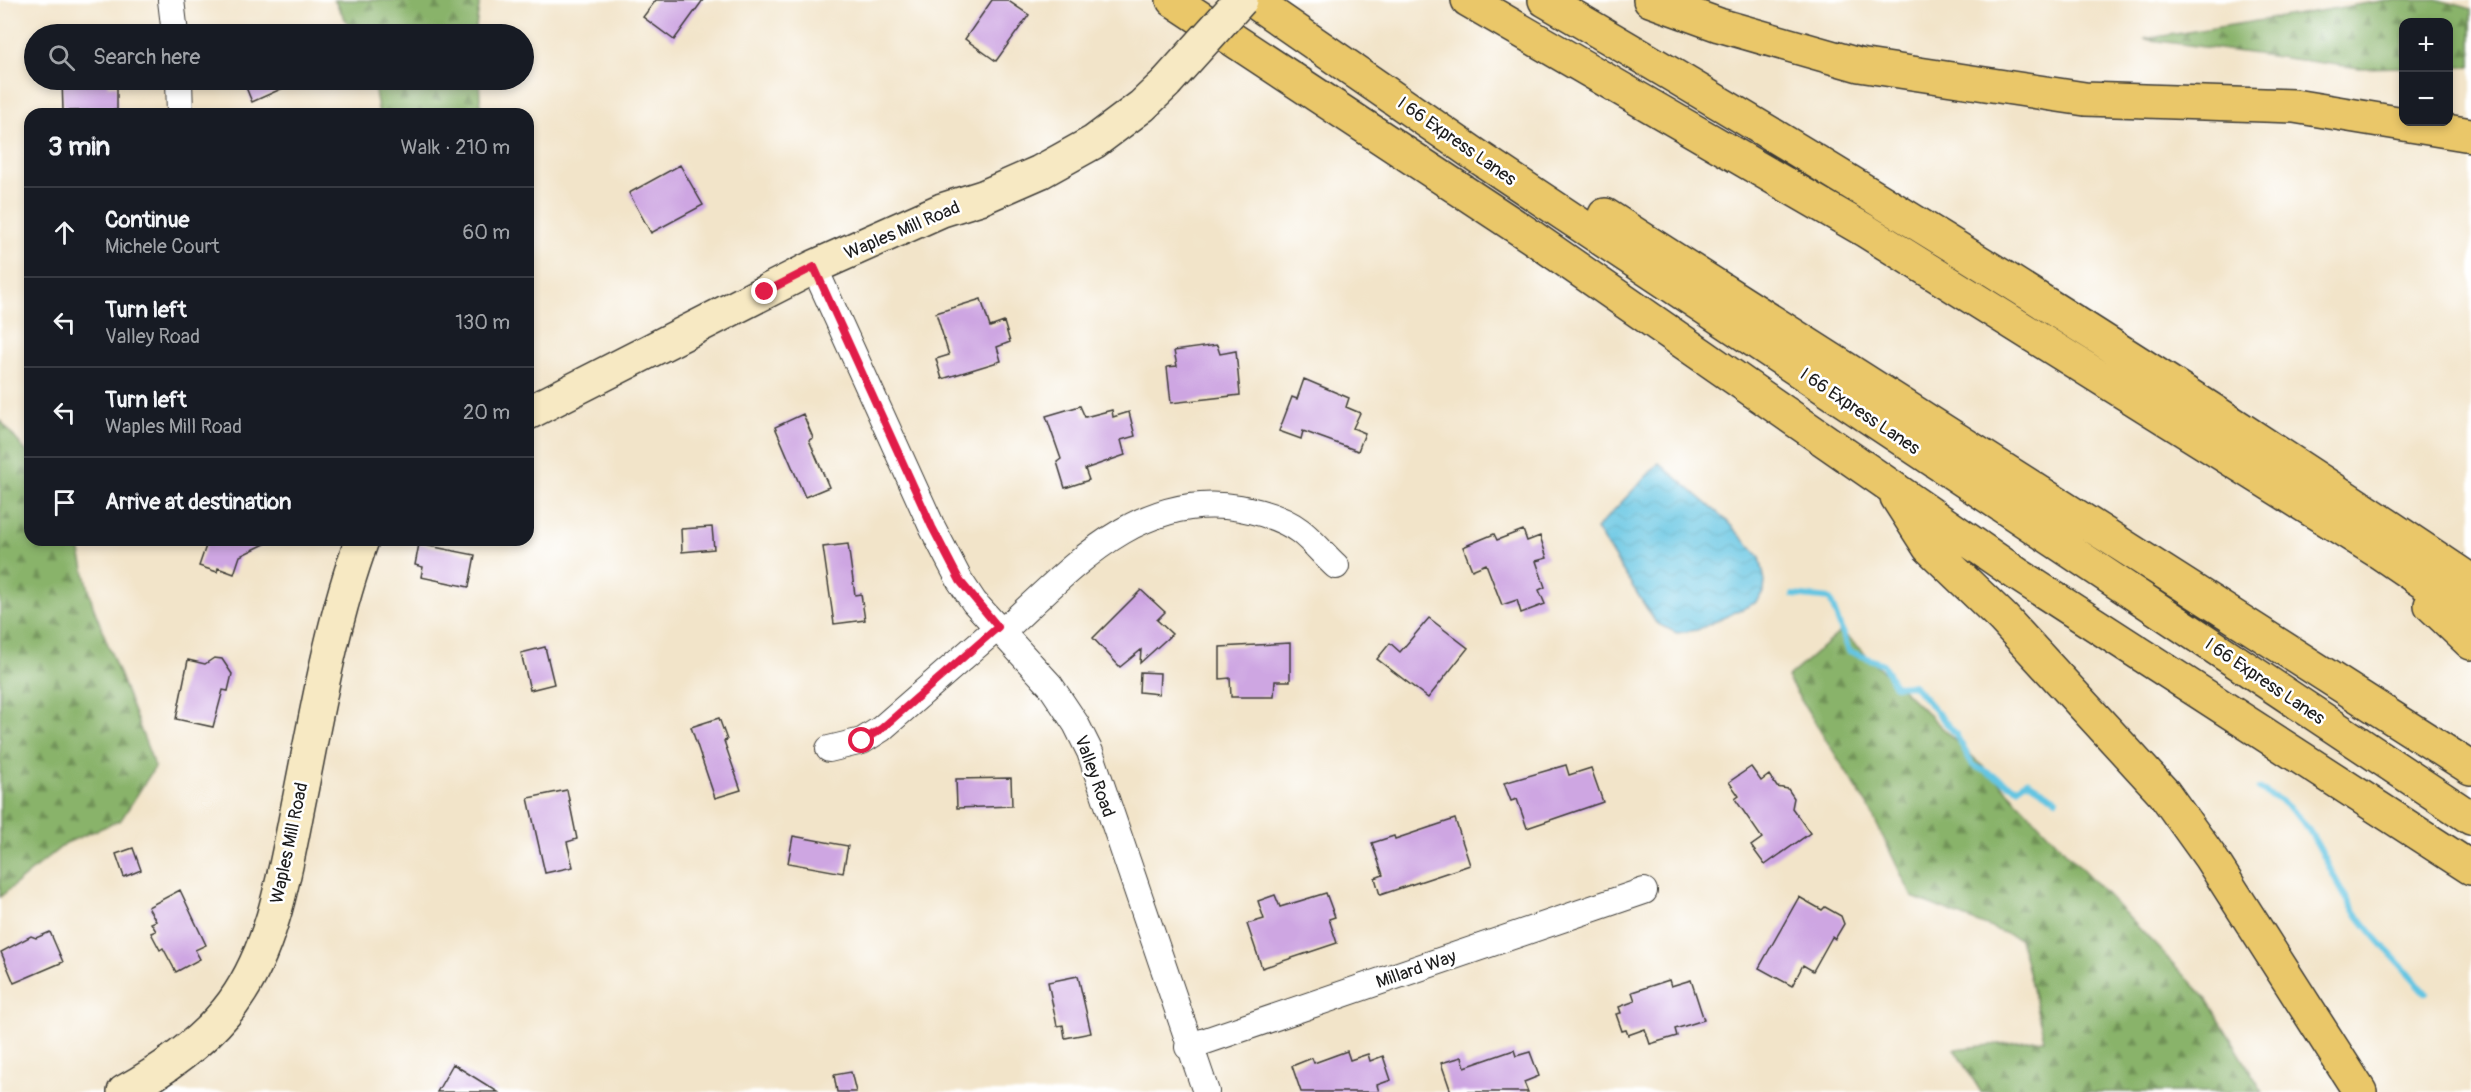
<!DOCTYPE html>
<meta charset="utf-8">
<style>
body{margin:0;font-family:Pangolin,sans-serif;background:#20242c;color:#f1f3f6}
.controls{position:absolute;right:18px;top:18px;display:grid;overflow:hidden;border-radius:12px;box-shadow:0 3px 9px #0003}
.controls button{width:54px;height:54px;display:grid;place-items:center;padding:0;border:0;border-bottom:2px solid #363941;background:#171b24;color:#f1f3f6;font:30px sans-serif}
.stop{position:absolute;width:18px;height:18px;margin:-14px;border:4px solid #e11d48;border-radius:50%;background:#fff}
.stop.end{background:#e11d48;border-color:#fff;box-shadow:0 2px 6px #0008}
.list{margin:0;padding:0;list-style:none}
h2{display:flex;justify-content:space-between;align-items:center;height:78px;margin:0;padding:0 24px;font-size:26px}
h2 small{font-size:20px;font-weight:400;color:#9ea1a6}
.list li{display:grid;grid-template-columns:39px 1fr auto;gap:18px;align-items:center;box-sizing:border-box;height:90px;padding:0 24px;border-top:2px solid #363941}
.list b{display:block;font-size:22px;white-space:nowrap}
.list p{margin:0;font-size:20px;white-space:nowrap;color:#9ea1a6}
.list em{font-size:20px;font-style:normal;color:#9ea1a6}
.icon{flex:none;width:33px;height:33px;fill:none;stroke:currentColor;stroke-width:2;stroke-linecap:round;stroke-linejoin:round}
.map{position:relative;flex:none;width:2471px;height:1092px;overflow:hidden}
.search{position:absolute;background:#171b24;box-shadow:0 3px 9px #0003;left:24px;top:24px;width:510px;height:66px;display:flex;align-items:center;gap:15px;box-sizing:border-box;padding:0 21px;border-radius:33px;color:#9ea1a6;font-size:22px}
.panel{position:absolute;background:#171b24;box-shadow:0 3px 9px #0003;left:24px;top:108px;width:510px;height:438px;border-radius:18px}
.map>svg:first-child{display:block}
.forest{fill:url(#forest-firs);stroke:#526843;stroke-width:1.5}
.water{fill:url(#water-waves);stroke:#40707f;stroke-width:1.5}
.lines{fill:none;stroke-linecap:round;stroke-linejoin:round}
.stream{stroke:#64c5e2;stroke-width:6}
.building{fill:#cea6e2}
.street-casing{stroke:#3c3a36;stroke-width:28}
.secondary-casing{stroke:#3c3a36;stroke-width:36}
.highway-casing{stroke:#3c3a36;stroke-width:36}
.street{stroke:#fff;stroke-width:26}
.secondary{stroke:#f7e9c3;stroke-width:33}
.highway{stroke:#eac769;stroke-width:33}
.secondary-bridge-casing{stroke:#3c3a36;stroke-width:36;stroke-linecap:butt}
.secondary-bridge{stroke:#f7e9c3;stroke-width:33}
.route{stroke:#e11d48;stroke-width:8}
.labels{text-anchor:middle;stroke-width:5;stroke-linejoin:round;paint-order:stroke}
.street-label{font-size:18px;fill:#1c1c1c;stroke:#fff}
</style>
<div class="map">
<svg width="2471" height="1092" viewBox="0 0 2471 1092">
<defs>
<pattern id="forest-firs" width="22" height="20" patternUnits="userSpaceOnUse" patternTransform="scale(1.5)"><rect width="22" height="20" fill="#89b36a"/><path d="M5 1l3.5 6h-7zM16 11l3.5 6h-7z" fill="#6f9156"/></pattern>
<pattern id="water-waves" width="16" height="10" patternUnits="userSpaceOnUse" patternTransform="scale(1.5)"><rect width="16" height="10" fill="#64c5e2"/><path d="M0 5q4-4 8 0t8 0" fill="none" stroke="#56a9c1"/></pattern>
</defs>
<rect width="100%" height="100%" fill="#fff"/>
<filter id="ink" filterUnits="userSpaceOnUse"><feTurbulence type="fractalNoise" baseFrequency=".0167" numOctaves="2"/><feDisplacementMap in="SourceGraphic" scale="12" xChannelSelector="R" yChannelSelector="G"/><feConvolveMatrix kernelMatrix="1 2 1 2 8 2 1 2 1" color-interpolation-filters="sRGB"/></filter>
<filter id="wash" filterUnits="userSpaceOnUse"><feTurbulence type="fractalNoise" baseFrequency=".008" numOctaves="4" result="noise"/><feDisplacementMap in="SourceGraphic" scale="24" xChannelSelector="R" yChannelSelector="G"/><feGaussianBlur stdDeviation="1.35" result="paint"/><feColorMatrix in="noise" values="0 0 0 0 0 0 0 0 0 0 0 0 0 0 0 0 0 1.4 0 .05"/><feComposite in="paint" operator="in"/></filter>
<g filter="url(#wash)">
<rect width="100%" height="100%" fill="#f2e4c9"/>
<path class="forest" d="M 334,0 L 480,0 L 475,34 L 354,34 Z
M 2387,0 L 2440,0 L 2471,9 L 2471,67 L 2449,67 L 2448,22 L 2404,22 L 2403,67 L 2360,68 L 2144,39 Z
M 373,80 L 479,80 L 481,114 L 379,114 Z
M 0,420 L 30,456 L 30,540 L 77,540 L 93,606 L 155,767 L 121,820 L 66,843 L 0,897 Z
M 1841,631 L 1997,780 L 2206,998 L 2263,1092 L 1981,1092 L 1954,1049 L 2044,1039 L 2020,939 L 1912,897 L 1869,808 L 1787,678 Z"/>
<path class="water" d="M 1659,463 L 1725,519 L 1760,557 L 1765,581 L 1764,591 L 1755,603 L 1697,630 L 1677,633 L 1656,623 L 1596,529 Z"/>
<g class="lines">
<path class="stream" d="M 1793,595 L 1830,599 L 1849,651 L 1883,664 L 1895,686 L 1913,685 L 1955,733 L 1973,765 L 2017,788 L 2027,781 L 2056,799
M 2258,789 C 2314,812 2319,856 2348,901 C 2366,931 2403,966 2426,993"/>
</g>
<g id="blocks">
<path class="building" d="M 656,0 L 703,0 L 674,40 L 643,17 Z
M 992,0 L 1007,0 L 1029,15 L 996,61 L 965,39 Z
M 62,80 L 107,80 L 108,86 L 117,86 L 117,110 L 63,111 Z
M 243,80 L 301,80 L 252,102 Z
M 680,165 L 703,205 L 651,233 L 629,193 Z
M 981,299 L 990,327 L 1004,322 L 1010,342 L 997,347 L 1001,361 L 942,379 L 936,359 L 949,355 L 936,313 Z
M 1217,345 L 1220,354 L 1236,351 L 1240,395 L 1171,403 L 1167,367 L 1177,366 L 1174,351 Z
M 1304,379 L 1349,398 L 1346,407 L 1360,413 L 1353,428 L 1365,433 L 1358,451 L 1303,431 L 1301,439 L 1279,431 L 1292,397 L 1297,399 Z
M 1080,406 L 1085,417 L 1112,410 L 1113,417 L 1129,412 L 1135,436 L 1121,440 L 1125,455 L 1085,469 L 1089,480 L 1065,488 L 1057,462 L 1061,459 L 1046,416 Z
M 803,414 L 813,438 L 809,440 L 829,487 L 805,497 L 775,427 Z
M 712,527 L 714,549 L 682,552 L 681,529 Z
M 1523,530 L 1527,541 L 1540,536 L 1547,558 L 1536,561 L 1545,587 L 1539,590 L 1545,604 L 1521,613 L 1517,600 L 1502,605 L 1486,564 L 1472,570 L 1463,547 L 1494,534 L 1497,540 Z
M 208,540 L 273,540 L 240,556 L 234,574 L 218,568 L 217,572 L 199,566 Z
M 419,544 L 475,555 L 469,587 L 421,577 L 423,567 L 415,565 Z
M 848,544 L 855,595 L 861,594 L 865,620 L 834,624 L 823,547 Z
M 1141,590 L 1165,612 L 1157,620 L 1172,634 L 1140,663 L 1141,650 L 1120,667 L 1093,638 Z
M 1429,618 L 1468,648 L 1428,698 L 1377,659 L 1390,643 L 1400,652 Z
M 1290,643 L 1290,681 L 1275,681 L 1274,697 L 1231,697 L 1230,678 L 1220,679 L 1220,647 Z
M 545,647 L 554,684 L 530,690 L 521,653 Z
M 214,658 L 222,659 L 232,674 L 228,691 L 223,690 L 213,727 L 176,719 L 188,660 L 205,664 Z
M 1140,672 L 1160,673 L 1159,694 L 1139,692 Z
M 719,718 L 727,740 L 724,741 L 741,790 L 715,798 L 691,727 Z
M 1566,765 L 1569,775 L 1591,768 L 1603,802 L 1527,828 L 1517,799 L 1511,801 L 1504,783 Z
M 1751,767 L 1761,781 L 1769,775 L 1777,787 L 1788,789 L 1794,798 L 1792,808 L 1810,833 L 1765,865 L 1751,846 L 1762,838 L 1735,799 L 1739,796 L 1729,782 Z
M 1011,778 L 1012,806 L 957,808 L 956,779 Z
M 567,790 L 577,839 L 567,842 L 573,867 L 545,873 L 528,798 Z
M 1455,819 L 1470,865 L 1380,895 L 1375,878 L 1383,875 L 1372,843 L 1394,836 L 1395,839 Z
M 793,836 L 848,846 L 843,873 L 788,863 Z
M 133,848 L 141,870 L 124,877 L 116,854 Z
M 180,890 L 206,945 L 195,950 L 200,959 L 176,972 L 163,948 L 160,950 L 151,933 L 156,931 L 151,923 L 156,921 L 148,907 Z
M 1326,893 L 1335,917 L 1329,919 L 1337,943 L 1262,968 L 1247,924 L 1264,919 L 1258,901 L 1275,895 L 1280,907 Z
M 1799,897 L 1822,910 L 1825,907 L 1841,916 L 1844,924 L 1835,939 L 1832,937 L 1813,971 L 1803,965 L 1792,986 L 1759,968 Z
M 50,932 L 63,962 L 14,983 L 1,952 L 31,936 L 36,938 Z
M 1078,976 L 1091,1033 L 1065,1038 L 1063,1025 L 1057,1026 L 1048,982 Z
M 1669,980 L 1671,986 L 1691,980 L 1704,1020 L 1675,1029 L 1677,1036 L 1650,1044 L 1645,1029 L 1628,1035 L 1626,1030 L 1622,1031 L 1616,1014 L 1621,1013 L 1619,1007 L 1635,1001 L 1632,992 Z
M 1514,1050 L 1516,1056 L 1530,1052 L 1539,1076 L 1524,1082 L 1528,1092 L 1451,1092 L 1441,1063 L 1462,1057 L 1465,1067 Z
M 1347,1051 L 1350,1060 L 1368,1054 L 1370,1061 L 1383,1056 L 1391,1080 L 1377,1085 L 1379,1092 L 1301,1092 L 1292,1066 L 1312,1058 L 1314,1063 Z
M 453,1064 L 498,1092 L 437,1092 Z
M 851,1072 L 856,1092 L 837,1092 L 834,1075 Z"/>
</g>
</g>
<g filter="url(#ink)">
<use href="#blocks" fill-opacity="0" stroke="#3c3a36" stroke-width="1.5"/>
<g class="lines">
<g class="street-casing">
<path id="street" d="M 171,0 L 175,34
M 179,80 L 180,114
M 814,267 L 932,527 L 960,581 L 974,602 L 1050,685 L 1076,724 L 1090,752 L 1206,1092
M 1002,632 C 1070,570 1138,490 1240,508 C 1261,512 1283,518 1300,531 C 1313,541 1324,555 1336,566
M 829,749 L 862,741 L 881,729 L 998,627
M 1188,1047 L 1644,891"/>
</g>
<g class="secondary-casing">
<path id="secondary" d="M 528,413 L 814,267 L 942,210 L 983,197 L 1040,172 L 1094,142 L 1142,106 L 1166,83
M 124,1092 C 165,1069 205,1041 233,1003 C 275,945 286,865 300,796 C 317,711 332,622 362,540"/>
</g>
<g class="highway-casing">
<path id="highway" d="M 1173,0 L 1532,237 L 2017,574 L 2471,868
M 1252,0 L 1480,158 L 2471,818
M 1468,0 L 1866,231 L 2379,552 L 2471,615
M 1545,0 C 1860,183 2169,378 2471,581
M 1650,0 L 1719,25 L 1859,65 L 2085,99 L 2294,106 L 2471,135
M 1605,215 L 2471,768
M 1897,497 L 1929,547 L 2003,618 L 2164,793 L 2210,857 L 2360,1092
M 2431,605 L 2471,643"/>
</g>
<use href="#street" class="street"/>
<use href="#secondary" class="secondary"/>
<use href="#highway" class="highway"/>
<g class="secondary-bridge-casing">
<path id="secondary-bridge" d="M 1166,83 L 1241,0"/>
</g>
<use href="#secondary-bridge" class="secondary-bridge"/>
</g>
</g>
<g class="lines" filter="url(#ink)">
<path class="route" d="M 765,292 L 814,267 L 932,527 L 960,581 L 998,627 L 881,729 L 862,741"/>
</g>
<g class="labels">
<g class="street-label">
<text transform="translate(1457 141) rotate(35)" y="6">I 66 Express Lanes</text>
<text transform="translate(902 230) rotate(-23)" y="6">Waples Mill Road</text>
<text transform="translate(1860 411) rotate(34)" y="6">I 66 Express Lanes</text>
<text transform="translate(2265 681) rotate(34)" y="6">I 66 Express Lanes</text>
<text transform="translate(1095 776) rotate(70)" y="6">Valley Road</text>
<text transform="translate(289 843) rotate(-78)" y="6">Waples Mill Road</text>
<text transform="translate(1416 969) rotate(-19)" y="6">Millard Way</text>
</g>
</g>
</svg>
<div class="controls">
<button>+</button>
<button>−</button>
</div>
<div class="stop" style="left:862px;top:741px"></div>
<div class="stop end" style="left:765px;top:292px"></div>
<div class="search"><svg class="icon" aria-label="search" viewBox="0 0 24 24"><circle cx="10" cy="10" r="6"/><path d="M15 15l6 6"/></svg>Search here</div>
<section class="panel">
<h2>3 min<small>Walk · 210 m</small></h2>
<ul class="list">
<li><svg class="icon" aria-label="ahead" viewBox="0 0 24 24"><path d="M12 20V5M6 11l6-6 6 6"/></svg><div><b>Continue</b><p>Michele Court</p></div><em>60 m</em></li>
<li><svg class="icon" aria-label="left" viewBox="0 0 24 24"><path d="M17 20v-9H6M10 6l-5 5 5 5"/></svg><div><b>Turn left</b><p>Valley Road</p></div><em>130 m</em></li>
<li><svg class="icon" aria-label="left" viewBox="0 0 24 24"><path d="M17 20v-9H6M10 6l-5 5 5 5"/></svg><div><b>Turn left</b><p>Waples Mill Road</p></div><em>20 m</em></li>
<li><svg class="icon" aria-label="arrive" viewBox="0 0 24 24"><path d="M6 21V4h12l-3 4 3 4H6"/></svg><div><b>Arrive at destination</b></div></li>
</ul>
</section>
</div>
